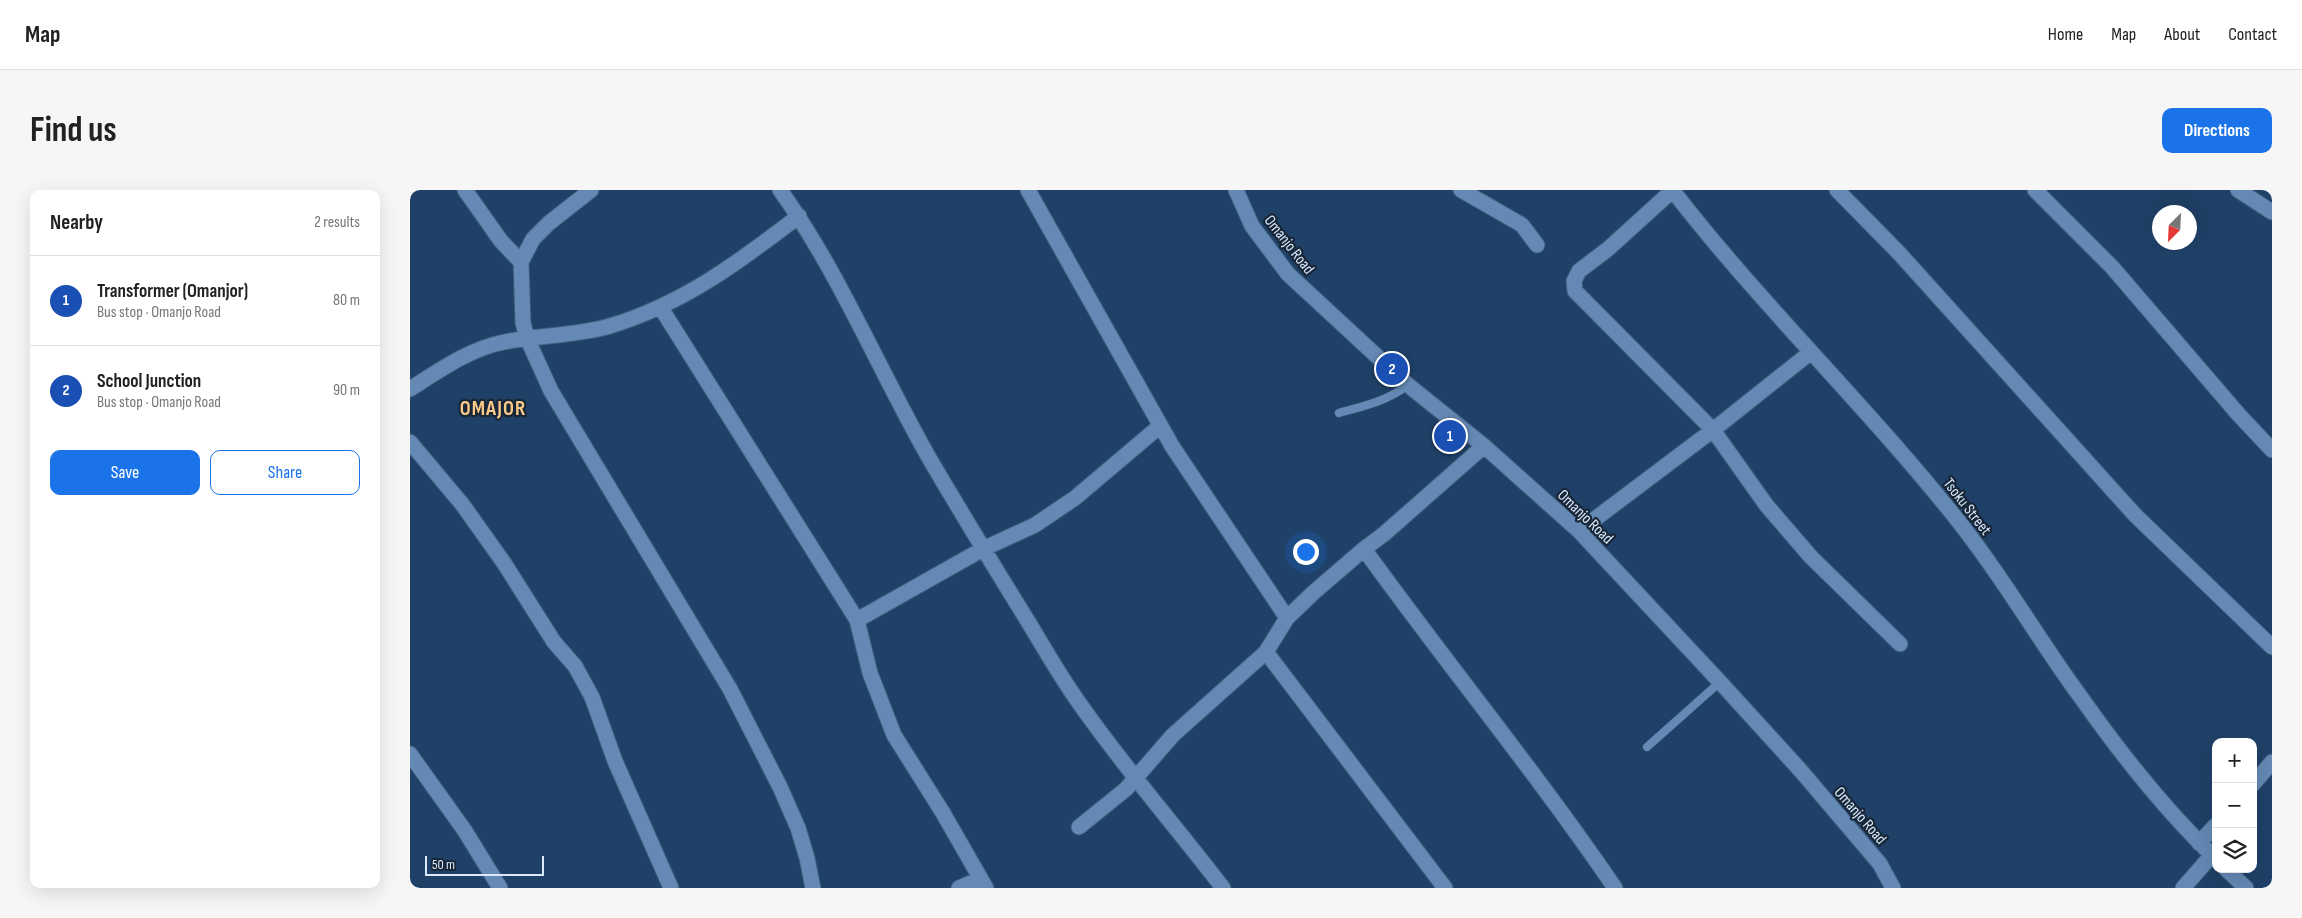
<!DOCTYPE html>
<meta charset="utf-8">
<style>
body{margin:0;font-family:"Sofia Sans Condensed",sans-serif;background:#f6f6f6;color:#222}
.controls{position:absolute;right:15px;bottom:15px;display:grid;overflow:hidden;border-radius:10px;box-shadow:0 5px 20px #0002}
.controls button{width:45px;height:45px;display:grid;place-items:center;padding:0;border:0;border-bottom:1px solid #e0e0e0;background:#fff;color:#222;font:25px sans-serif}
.compass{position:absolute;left:1742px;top:15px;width:45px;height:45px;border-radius:50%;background:#fff;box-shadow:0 5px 20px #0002;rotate:204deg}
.scale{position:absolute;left:15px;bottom:12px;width:119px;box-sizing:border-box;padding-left:5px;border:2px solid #d9e8fb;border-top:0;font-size:14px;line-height:18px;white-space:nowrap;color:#d9e8fb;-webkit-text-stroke:4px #182738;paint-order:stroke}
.you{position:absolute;left:895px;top:361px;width:18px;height:18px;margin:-12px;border:4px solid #fff;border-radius:50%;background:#1a73e8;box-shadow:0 0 0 8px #1a73e833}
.badge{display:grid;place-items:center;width:32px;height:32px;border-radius:50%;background:#1a73e8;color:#fff;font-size:16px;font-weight:700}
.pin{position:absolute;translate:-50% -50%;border:2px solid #fff;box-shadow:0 1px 5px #0006}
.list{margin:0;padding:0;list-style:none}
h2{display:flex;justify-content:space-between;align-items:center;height:65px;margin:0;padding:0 20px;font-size:21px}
h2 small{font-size:16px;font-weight:400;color:#767676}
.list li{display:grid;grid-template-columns:32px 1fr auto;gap:15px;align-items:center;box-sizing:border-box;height:90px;padding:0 20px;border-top:1px solid #e0e0e0}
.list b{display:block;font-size:19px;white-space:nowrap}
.list p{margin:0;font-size:16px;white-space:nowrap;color:#767676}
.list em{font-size:16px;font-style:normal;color:#767676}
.actions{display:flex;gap:10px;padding:15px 20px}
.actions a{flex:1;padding:11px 0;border:1px solid #1a73e8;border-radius:10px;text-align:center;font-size:18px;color:#1a73e8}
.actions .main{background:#1a73e8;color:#fff}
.icon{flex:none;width:28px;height:28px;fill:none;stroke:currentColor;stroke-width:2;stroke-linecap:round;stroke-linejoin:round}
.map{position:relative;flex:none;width:1862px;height:698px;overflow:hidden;border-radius:10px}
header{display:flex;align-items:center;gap:30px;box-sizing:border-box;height:70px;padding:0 25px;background:#fff;border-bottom:1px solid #e0e0e0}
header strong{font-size:24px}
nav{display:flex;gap:28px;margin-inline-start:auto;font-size:18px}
.intro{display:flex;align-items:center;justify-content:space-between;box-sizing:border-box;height:120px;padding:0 30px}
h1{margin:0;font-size:35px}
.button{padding:12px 22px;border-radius:10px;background:#1a73e8;color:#fff;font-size:18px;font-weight:700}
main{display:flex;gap:30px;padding:0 30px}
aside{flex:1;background:#fff;border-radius:10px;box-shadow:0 5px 20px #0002}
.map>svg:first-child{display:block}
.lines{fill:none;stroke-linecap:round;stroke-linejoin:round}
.lane-casing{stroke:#3f5c7c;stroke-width:9}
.street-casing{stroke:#3f5c7c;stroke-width:17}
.lane{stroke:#6489b4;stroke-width:8}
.street{stroke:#6489b4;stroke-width:15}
.labels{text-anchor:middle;stroke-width:4.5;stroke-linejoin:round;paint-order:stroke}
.street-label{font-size:16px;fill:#d9e8fb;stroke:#182738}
.district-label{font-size:21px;font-weight:bold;letter-spacing:1px;fill:#fbc988;stroke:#182738}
</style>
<header>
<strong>Map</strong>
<nav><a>Home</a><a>Map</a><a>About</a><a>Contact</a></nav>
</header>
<div class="intro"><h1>Find us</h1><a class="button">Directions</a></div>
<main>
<aside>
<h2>Nearby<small>2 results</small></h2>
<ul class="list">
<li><span class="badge" style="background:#1a4fb4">1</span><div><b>Transformer (Omanjor)</b><p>Bus stop · Omanjo Road</p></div><em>80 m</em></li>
<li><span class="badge" style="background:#1a4fb4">2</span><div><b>School Junction</b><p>Bus stop · Omanjo Road</p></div><em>90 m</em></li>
</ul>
<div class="actions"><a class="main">Save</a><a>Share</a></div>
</aside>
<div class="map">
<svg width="1862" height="698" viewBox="0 0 1862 698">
<rect width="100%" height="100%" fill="#1f4067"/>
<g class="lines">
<g class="lane-casing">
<path id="lane" d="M 929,223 C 954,216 977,211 998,195
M 1237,557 L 1310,492"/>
</g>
<g class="street-casing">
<path id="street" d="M 55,0 L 91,51 L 111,72
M 181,0 L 139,33 L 123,49 L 111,72 L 113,133 L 117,148 L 141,201 L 320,499 L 370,597 L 388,638 L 397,668 L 403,698
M 370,0 C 431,85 470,183 522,273 C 554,327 586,380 619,433 C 634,458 649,484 665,507 C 711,574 764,634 813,698
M 618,0 L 762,256 L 877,428
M 826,0 L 842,36 L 878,84 L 998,195 L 1074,256 L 1169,341 L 1310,492 L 1391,581 L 1470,674 L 1483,698
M 1051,0 L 1112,35 L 1127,55
M 1263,0 L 1198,59 L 1169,81 L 1164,91 L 1165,101 L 1303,240 L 1357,316 L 1401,367 L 1490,454
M 1427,0 L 1489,63 L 1725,325 L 1862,457
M 1625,0 L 1702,77 L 1829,225 L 1862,260
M 1828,0 L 1862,22
M 1263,1 C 1352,116 1458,217 1549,332 C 1593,387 1628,449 1670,506 C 1710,563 1755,620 1806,669
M 251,118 L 447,430 L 460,483 L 484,545 L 533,623 L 576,698
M 0,199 C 30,180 59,159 94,152 C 129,145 165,146 200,136 C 273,114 329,72 389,26
M 0,252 L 52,314 L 94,373 L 144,452 L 165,476 L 182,507 L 205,571 L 261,698
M 1169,341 L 1303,240 L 1401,162
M 954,359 C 1036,473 1126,582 1205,698
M 447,430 L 573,359 L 625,335 L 665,308 L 750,236
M 856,462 L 1035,698
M 0,564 L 55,641 L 90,698
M 1843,594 L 1862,572
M 669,637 L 716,599 L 763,545 L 856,462 L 877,428 L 903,403 L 954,359 L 974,344 L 1074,256
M 1789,653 L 1806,635
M 1816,679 L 1836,698
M 549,698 L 570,689
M 1773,698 L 1802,665"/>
</g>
<use href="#lane" class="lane"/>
<use href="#street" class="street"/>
</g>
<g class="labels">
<g class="street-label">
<text transform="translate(880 54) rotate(52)" y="6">Omanjo Road</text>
<text transform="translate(1558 316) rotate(52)" y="6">Tsoku Street</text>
<text transform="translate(1176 326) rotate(44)" y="6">Omanjo Road</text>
<text transform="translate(1451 625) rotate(49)" y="6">Omanjo Road</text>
</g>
<g class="district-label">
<text x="83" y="225">OMAJOR</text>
</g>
</g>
</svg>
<div class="controls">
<button>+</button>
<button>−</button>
<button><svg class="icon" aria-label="layers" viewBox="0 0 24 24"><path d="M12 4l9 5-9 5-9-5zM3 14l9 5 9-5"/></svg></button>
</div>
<svg class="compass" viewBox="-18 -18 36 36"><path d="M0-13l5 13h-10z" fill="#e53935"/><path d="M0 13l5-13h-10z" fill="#767676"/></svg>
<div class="scale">50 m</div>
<div class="you"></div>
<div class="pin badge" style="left:1040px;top:246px;background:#1a4fb4">1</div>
<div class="pin badge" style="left:982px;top:179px;background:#1a4fb4">2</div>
</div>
</main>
